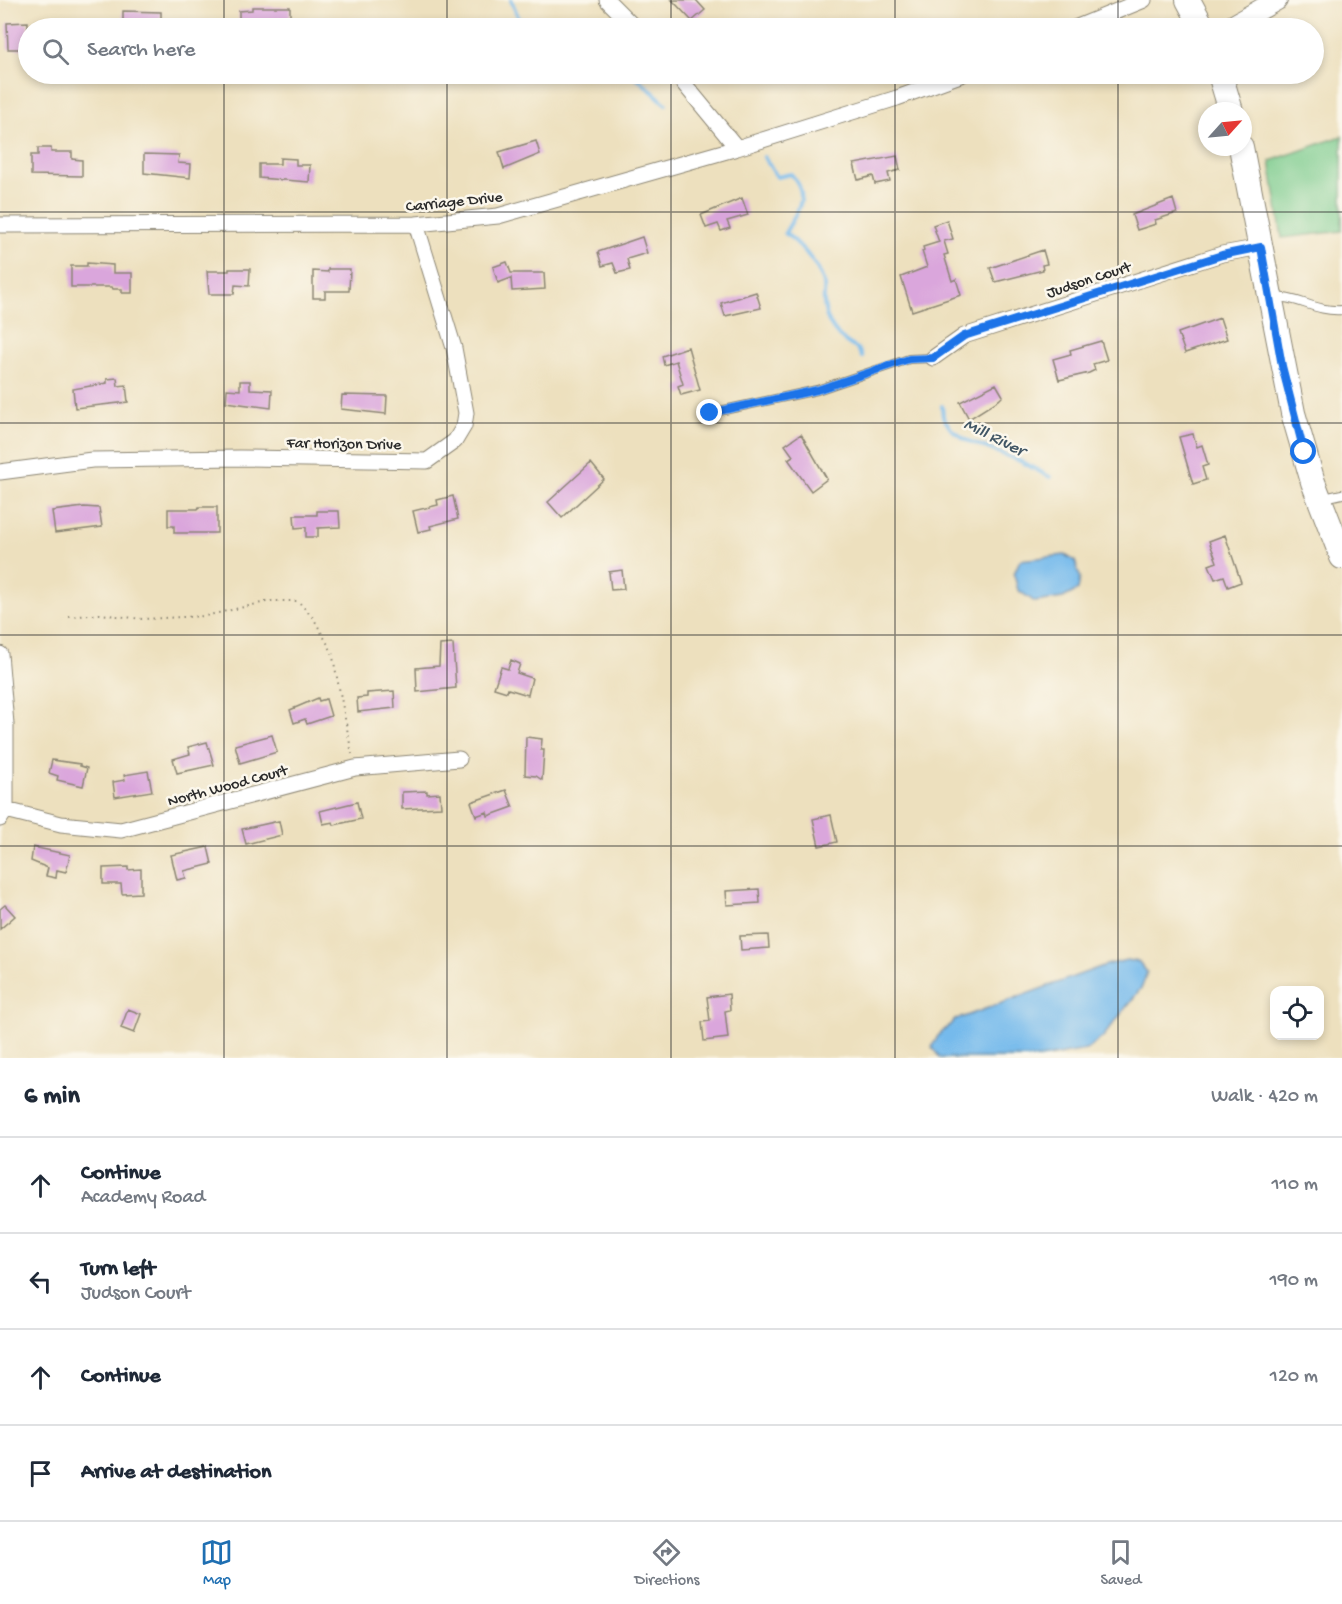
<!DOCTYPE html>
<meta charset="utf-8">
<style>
body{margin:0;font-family:"Gochi Hand",sans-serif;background:#f2f2f3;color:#1f2937}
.controls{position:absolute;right:18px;bottom:18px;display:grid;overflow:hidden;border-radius:12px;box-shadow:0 3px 9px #0003}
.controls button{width:54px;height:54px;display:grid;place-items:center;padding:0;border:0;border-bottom:2px solid #e0e1e3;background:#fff;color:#1f2937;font:30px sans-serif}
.compass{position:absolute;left:1198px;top:102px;width:54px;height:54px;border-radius:50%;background:#fff;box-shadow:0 3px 9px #0003;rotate:63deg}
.stop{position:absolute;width:18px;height:18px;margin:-14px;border:4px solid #1a73e8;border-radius:50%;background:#fff}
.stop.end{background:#1a73e8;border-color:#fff;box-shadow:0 2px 6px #0008}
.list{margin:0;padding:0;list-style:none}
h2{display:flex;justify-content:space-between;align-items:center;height:78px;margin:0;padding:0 24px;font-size:26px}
h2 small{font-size:20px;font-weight:400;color:#747a83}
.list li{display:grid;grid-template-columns:39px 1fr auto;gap:18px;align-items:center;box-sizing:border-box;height:96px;padding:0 24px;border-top:2px solid #e0e1e3}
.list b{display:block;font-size:22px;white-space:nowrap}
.list p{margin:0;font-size:20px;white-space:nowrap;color:#747a83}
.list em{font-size:20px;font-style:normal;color:#747a83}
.icon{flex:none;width:33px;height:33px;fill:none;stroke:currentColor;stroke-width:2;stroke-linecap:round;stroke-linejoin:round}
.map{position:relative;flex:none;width:1342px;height:1058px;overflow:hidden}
.search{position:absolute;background:#fff;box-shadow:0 3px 9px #0003;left:18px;right:18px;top:18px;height:66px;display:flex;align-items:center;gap:15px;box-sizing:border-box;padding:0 21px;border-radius:33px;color:#747a83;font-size:22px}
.sheet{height:462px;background:#fff}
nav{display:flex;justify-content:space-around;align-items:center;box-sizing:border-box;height:84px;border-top:2px solid #e0e1e3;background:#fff;font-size:16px;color:#747a83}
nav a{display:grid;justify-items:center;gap:3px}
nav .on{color:#1f6fb2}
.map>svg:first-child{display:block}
.green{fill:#7acb8c;stroke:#527b5c;stroke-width:1.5}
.water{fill:#75baec;stroke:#50728c;stroke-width:1.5}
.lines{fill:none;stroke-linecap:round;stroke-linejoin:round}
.stream{stroke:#75baec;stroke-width:4}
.building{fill:#daa6dc}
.service-casing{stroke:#8c8674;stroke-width:10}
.minor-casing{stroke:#8c8674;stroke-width:17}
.tertiary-casing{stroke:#8c8674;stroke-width:22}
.primary-casing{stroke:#8c8674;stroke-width:26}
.path{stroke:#8c8674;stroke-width:2;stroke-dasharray:1.5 4.5;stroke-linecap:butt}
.service{stroke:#fff;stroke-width:8}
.minor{stroke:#fff;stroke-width:15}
.tertiary{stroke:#fff;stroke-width:20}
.primary{stroke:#fff;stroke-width:24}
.route{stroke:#1a73e8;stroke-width:8}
.grid{fill:none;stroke:#2b2b2b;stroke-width:1.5;stroke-opacity:0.55}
.labels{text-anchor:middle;stroke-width:5;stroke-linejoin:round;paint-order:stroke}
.street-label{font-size:16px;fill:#2b2b2b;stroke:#fbf7ec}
.water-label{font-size:18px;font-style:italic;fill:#415665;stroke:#fbf7ec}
</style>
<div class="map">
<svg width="1342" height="1058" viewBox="0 0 1342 1058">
<rect width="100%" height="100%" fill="#fbf7ec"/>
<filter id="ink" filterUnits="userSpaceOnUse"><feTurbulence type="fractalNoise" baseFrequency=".0167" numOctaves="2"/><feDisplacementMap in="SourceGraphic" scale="12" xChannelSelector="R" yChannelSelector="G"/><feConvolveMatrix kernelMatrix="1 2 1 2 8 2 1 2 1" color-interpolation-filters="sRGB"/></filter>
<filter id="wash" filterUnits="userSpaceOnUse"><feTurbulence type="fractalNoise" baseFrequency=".008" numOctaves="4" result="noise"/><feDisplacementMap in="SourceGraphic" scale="24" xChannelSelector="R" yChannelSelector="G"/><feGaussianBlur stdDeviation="1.35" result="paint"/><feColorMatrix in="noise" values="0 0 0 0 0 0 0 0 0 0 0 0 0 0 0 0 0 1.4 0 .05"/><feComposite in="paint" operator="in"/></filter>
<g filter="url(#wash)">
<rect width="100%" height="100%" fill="#ede0be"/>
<path class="green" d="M 1342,136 L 1342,231 L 1282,238 L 1270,161 Z"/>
<path class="water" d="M 1065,555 L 1075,561 L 1080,577 L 1078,590 L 1063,598 L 1035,602 L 1018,590 L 1014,574 L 1020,560 Z
M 1127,960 L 1139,962 L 1147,972 L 1142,987 L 1103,1037 L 1086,1050 L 1040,1058 L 940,1058 L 932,1047 L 938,1036 L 955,1020 L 1106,965 Z"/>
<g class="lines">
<path class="stream" d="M 511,0 L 519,19 L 528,28
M 633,74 L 666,104
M 764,157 L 777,177 L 791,174 C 811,196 798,210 785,233 C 801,245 815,261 823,280 C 826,287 823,295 824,303 C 826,325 839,340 858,349 L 862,357
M 942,406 L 943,417 L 951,429 L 966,440 L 1020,461 L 1050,477"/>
</g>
<g id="blocks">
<path class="building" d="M 672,0 L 696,0 L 705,10 L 692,21 Z
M 252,7 L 290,7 L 290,24 L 270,24 L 270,28 L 259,28 L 259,24 L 239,25 L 239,11 L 252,10 Z
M 123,11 L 161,12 L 161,28 L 130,28 L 130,25 L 123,25 Z
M 28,22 L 28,49 L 8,49 L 7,23 Z
M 536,141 L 540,154 L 504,169 L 499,152 Z
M 38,148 L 51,148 L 51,152 L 72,152 L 72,159 L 82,160 L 82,176 L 31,175 L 31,155 L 38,155 Z
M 144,154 L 179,155 L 178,163 L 191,164 L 190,178 L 144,173 Z
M 897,156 L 900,170 L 888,173 L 890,181 L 875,184 L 873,176 L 858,180 L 854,164 Z
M 280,158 L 296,159 L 296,165 L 310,165 L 309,182 L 259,178 L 259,164 L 280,164 Z
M 742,198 L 748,215 L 727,221 L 730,228 L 721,231 L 718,224 L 706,228 L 701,215 Z
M 1173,199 L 1177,213 L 1155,220 L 1156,224 L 1137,230 L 1132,215 Z
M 947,220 L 953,239 L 944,241 L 948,254 L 944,255 L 952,281 L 956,279 L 961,295 L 912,311 L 901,277 L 927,267 L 922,251 L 924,250 L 923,247 L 939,242 L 933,225 Z
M 642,237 L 647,253 L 627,259 L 630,270 L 617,273 L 613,263 L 602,266 L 598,252 Z
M 1043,250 L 1047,264 L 1042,265 L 1043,270 L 995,282 L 990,268 Z
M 507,262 L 511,273 L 544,273 L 545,289 L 512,291 L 511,278 L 498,283 L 493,267 Z
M 87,263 L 113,265 L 113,273 L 132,273 L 132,293 L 122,293 L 122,289 L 113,289 L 112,287 L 71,287 L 71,266 L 87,266 Z
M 229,269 L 250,269 L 249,286 L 235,285 L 234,294 L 209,294 L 207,271 L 229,271 Z
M 328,269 L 350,269 L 349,291 L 325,291 L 325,298 L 313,298 L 313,271 L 328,272 Z
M 756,292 L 761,308 L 725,316 L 721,303 Z
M 1220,318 L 1227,339 L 1185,353 L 1178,333 Z
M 1101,341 L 1107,360 L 1093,364 L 1095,370 L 1089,373 L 1059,380 L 1053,359 L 1071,354 L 1070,350 Z
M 688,347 L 700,390 L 681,395 L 678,386 L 683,384 L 676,361 L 664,365 L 662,356 Z
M 117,378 L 118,386 L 126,385 L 128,402 L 75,408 L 73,389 L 107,383 L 107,379 Z
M 240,381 L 250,381 L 250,389 L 272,390 L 271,408 L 226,402 L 227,389 L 240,390 Z
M 996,384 L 1003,396 L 999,400 L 969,419 L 960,402 Z
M 342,395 L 387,396 L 386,414 L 341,409 Z
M 801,434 L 827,479 L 811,491 L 788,459 L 793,456 L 785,445 Z
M 1193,434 L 1197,447 L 1202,445 L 1208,465 L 1202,467 L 1206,480 L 1193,484 L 1179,437 Z
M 591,463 L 604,479 L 562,518 L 548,502 Z
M 453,496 L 458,519 L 430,526 L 431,529 L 418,532 L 413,511 L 438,505 L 437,500 Z
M 84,507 L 99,508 L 102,527 L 55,533 L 52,511 Z
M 199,507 L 217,507 L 217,533 L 174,533 L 174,526 L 168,526 L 168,509 L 198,509 Z
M 317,511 L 339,511 L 340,527 L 318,528 L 318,537 L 306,537 L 306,527 L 295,528 L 294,515 L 317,515 Z
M 1225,535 L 1241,582 L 1228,587 L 1224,576 L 1215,579 L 1209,565 L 1217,562 L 1209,541 Z
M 622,570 L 624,589 L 611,590 L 609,572 Z
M 453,644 L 456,688 L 417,692 L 416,668 L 439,666 L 440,645 Z
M 511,660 L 520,664 L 517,673 L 532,678 L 528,695 L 508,689 L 507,692 L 494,688 L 501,667 L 508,669 Z
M 394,691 L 395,708 L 358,712 L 357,698 L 367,697 L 367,693 Z
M 318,698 L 319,701 L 326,699 L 331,716 L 307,724 L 305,719 L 294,723 L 290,710 Z
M 272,735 L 277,752 L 240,763 L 235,745 Z
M 526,737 L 542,739 L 541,750 L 544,750 L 542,780 L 536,776 L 525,775 Z
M 207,742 L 214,765 L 177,773 L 173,759 L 190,754 L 188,747 Z
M 52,760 L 80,764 L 80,766 L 87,768 L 83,786 L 57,780 L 58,776 L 49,773 Z
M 148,771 L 152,791 L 115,797 L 113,782 L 125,780 L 124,775 Z
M 506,790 L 513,807 L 488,816 L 487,812 L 476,816 L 471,802 Z
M 427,791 L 427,794 L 440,793 L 441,807 L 402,809 L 402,792 Z
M 357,802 L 361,819 L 334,825 L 333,822 L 323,824 L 320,811 Z
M 831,815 L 837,842 L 819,846 L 813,819 Z
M 279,821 L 282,835 L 246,844 L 242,829 Z
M 33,847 L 70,855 L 66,872 L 57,870 L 56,878 L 46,876 L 48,868 L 31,861 Z
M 208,847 L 212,864 L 184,871 L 186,878 L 177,880 L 171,855 Z
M 128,867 L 128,870 L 141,869 L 141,893 L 122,894 L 121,884 L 103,884 L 103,868 Z
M 759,889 L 760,903 L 727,905 L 726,891 Z
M 5,905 L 15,916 L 0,929 L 0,909 Z
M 768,935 L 769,948 L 741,950 L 740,936 Z
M 729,994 L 730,1010 L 725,1011 L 728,1038 L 704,1041 L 702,1022 L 710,1021 L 707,997 Z
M 128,1009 L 141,1014 L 134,1033 L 121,1028 Z"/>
</g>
</g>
<g filter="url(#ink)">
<use href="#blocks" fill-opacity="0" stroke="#8c8674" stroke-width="1.5"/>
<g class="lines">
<g class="service-casing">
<path id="service" d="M 1274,297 C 1300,297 1315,312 1342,310
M 710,413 L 817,390 L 909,359 L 933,358
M 1324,498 L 1342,494"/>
</g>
<g class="minor-casing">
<path id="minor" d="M 607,0 L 635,28
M 1075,28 L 1144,0
M 676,74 L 737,148
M 0,225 L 416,224 L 498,216 L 737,148 L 897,98 L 963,74
M 933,358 L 964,336 L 1222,254 L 1261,247
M 0,472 L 92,460 L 240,458 L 427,461 L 455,441 L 464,426 L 466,413 L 454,348 L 416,224
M 0,654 L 6,724 L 6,810 L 0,819
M 6,810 L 61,824 L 121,830 L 355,768 L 459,759"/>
</g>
<g class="tertiary-casing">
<path id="tertiary" d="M 1228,28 L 1277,0"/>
</g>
<g class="primary-casing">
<path id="primary" d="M 1188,0 L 1203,28
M 1220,74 L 1231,111
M 1241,147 L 1293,413 L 1313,482 L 1342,557"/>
</g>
<path class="path" d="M 69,617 L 100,614 L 142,619 L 205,616 L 270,601 L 298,601 L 314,619 L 332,652 L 352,754"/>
<use href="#service" class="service"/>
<use href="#minor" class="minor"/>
<use href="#tertiary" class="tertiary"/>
<use href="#primary" class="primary"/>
</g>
</g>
<g class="lines" filter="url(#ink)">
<path class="route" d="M 710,413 L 817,390 L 909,359 L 933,358 L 964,336 L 1222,255 L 1261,247 L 1282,366 L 1304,452"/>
</g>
<path class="grid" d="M 224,0 L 224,28M 447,0 L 447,28M 671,0 L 671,28M 895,0 L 895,28M 1118,0 L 1118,28M 224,74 L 224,1058M 447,74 L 447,1058M 671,74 L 671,1058M 895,74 L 895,1058M 1118,74 L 1118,1058M 0,212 L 1342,212M 0,423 L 1342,423M 0,635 L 1342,635M 0,846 L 1342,846"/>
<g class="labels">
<g class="street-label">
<text transform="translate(454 200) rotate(-6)" y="6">Carriage Drive</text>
<text transform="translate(1088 278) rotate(-18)" y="6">Judson Court</text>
<text transform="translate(344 442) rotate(1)" y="6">Far Horizon Drive</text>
<text transform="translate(227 784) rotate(-15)" y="6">North Wood Court</text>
</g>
<g class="water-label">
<text transform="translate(995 436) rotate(26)" y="6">Mill River</text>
</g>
</g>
</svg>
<div class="controls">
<button><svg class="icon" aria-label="locate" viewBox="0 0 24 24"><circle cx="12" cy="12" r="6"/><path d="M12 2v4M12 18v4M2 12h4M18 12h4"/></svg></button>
</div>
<svg class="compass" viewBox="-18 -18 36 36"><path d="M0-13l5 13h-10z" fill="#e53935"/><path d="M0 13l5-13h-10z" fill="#747a83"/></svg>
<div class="stop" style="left:1304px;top:452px"></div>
<div class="stop end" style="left:710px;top:413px"></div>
<div class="search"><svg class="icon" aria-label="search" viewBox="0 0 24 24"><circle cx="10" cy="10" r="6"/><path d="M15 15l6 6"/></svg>Search here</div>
</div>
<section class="sheet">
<h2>6 min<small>Walk · 420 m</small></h2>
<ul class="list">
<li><svg class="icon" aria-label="ahead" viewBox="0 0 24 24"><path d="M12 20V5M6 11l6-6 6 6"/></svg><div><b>Continue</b><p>Academy Road</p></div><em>110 m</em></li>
<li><svg class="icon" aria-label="left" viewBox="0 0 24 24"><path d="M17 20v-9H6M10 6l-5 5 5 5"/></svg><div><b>Turn left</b><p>Judson Court</p></div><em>190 m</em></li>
<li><svg class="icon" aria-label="ahead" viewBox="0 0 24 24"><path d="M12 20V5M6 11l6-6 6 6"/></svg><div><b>Continue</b></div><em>120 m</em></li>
<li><svg class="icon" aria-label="arrive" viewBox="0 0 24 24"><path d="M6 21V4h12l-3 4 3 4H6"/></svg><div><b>Arrive at destination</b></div></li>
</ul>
</section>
<nav>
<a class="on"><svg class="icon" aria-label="map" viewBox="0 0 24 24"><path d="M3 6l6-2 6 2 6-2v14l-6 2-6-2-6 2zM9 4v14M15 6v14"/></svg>Map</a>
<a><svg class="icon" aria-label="directions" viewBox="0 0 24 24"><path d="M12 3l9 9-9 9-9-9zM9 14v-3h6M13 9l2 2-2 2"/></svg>Directions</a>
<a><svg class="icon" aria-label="saved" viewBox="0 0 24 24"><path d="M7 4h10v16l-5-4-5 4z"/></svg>Saved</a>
</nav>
